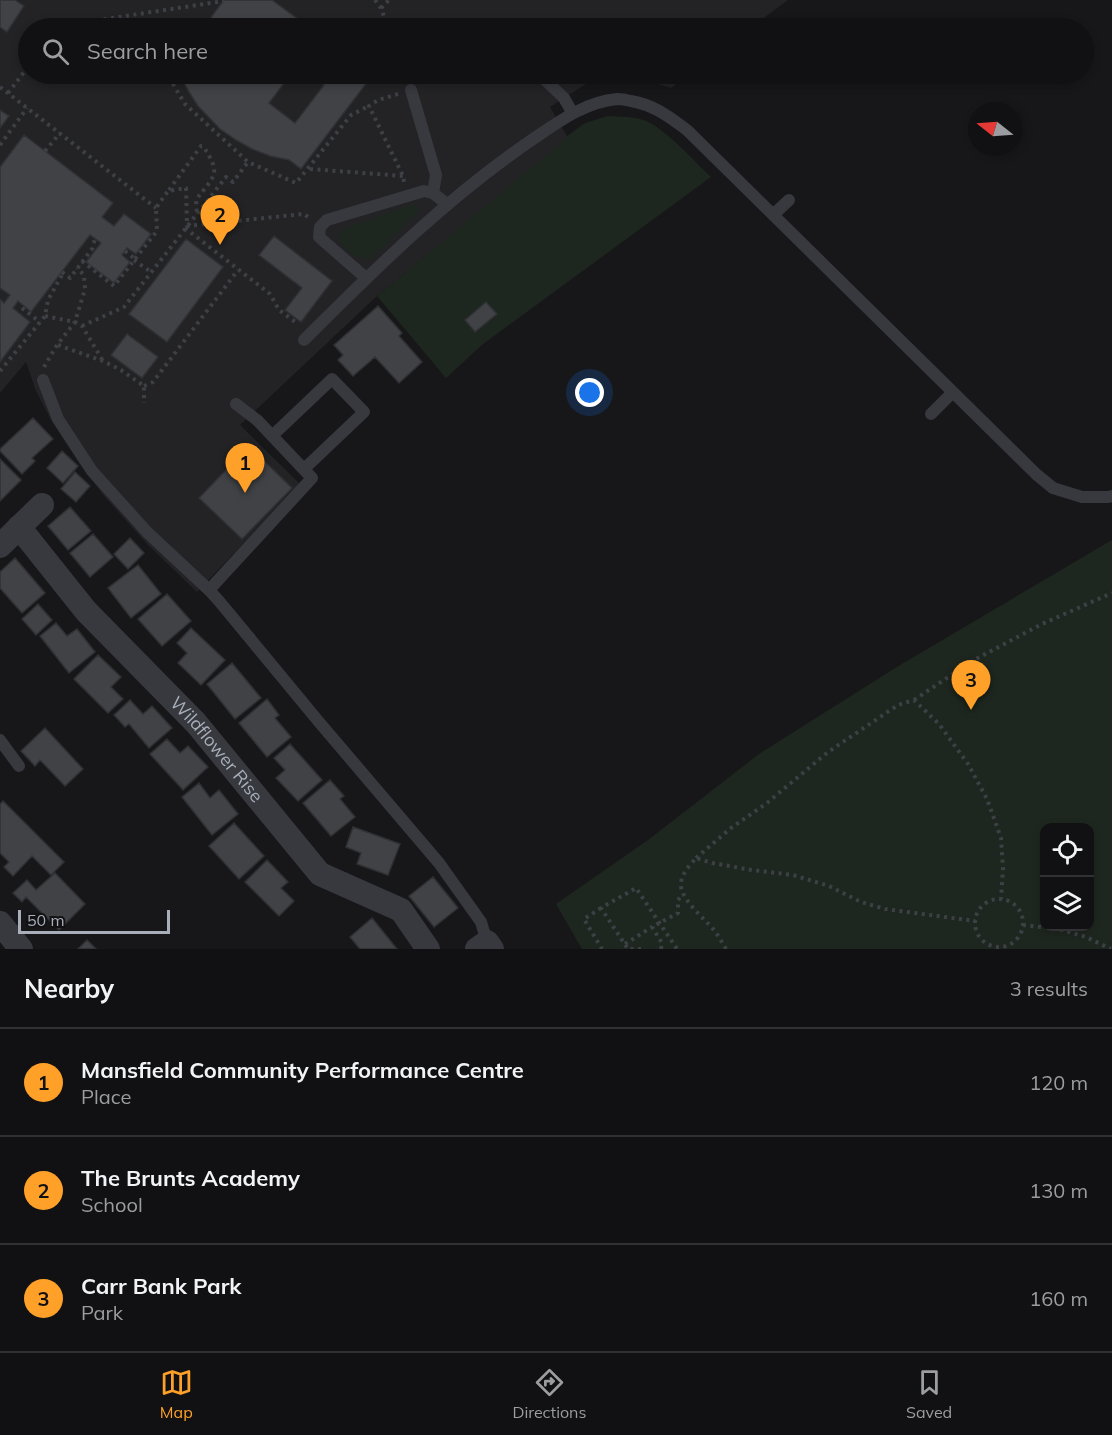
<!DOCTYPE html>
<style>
body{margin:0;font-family:Mulish,sans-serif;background:#1e1f21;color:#f1f3f6}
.controls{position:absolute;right:18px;bottom:18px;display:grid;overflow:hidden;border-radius:12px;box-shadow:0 3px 9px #0003}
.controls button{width:54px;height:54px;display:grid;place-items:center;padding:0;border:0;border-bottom:2px solid #303133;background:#111113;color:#f1f3f6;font:30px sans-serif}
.compass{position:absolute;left:968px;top:102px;width:54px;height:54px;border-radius:50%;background:#111113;box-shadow:0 3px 9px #0003;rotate:287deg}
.scale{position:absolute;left:18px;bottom:15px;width:152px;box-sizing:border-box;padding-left:6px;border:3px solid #a8afba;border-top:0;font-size:16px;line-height:21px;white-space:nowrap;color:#a8afba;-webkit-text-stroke:4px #121214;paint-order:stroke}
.you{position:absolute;left:590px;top:393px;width:21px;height:21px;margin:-15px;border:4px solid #fff;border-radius:50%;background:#1a73e8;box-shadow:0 0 0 9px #1a73e833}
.badge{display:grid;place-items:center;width:39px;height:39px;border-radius:50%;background:#ffa129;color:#111;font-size:20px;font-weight:700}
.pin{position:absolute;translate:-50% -50px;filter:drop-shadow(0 2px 3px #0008)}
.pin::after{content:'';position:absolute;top:32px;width:21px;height:18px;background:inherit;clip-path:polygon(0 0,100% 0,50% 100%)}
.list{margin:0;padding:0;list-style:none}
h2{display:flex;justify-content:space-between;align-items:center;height:78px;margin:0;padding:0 24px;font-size:26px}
h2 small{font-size:20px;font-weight:400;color:#9c9da0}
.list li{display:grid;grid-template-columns:39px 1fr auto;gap:18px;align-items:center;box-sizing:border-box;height:108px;padding:0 24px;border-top:2px solid #303133}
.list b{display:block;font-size:22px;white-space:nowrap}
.list p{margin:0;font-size:20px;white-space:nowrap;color:#9c9da0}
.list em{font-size:20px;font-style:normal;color:#9c9da0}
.icon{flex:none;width:33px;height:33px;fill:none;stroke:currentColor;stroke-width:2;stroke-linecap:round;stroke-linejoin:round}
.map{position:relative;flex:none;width:1112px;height:949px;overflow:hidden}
.search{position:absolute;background:#111113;box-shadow:0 3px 9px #0003;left:18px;right:18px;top:18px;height:66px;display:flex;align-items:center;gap:15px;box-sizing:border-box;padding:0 21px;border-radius:33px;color:#9c9da0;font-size:22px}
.sheet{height:402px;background:#111113}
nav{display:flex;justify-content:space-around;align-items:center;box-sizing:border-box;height:84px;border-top:2px solid #303133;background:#111113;font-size:16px;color:#9c9da0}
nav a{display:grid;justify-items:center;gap:3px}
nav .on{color:#ffa129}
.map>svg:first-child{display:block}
.built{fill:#232326}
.green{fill:#1e271f;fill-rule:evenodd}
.building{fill:#414246;stroke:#303135;stroke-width:1.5}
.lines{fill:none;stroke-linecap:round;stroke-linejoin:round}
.path{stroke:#3d4045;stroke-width:4;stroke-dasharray:3 4.5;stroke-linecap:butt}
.service{stroke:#37393e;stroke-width:12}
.minor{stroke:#37393e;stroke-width:24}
.labels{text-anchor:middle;stroke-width:4.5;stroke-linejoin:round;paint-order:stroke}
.street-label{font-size:18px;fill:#a8afba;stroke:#121214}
</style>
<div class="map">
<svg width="1112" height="949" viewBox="0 0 1112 949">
<rect width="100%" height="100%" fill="#171719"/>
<path class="built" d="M 0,0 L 788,0 L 750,28 L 28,28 L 28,74 L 690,74 L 671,88 L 655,83 L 629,79 L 589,82 L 550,107 L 568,138 L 377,296 L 240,425 L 300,484 L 197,592 L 148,545 L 104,496 L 77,460 L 51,420 L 36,391 L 26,362 L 0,393 Z"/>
<path class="green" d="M 608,116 C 620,117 634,116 646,121 C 667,130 694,161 711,177 L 483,344 L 446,378 L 377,296 L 567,138 L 567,136 L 585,123 Z
M 410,205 L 419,206 L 419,211 L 371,259 C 355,258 347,252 337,239 L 343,229 Z
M 1112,540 L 1112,949 L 582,949 L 556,904 L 648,840 L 759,754 L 900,665 ZM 1044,828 L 1090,828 L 1090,926 L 1044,926 Z"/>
<path class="building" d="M 0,0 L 15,0 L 24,6 L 7,32 L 0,27 Z
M 224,0 L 272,0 L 310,28 L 252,28 L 247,24 L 243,28 L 203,28 Z
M 176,74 L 232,74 L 243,82 L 250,74 L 291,74 L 269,103 L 295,123 L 324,85 L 309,74 L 369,74 L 372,76 L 301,169 L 289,160 L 270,156 L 252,149 L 236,140 L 220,129 L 198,106 L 189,92 L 182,79 Z
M 0,110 L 9,116 L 0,128 Z
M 24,135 L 113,203 L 102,217 L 114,226 L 124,214 L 151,234 L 136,254 L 127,248 L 122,255 L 130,262 L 114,283 L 86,262 L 101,243 L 90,235 L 31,312 L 18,301 L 13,308 L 30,322 L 0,362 L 0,299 L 4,303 L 10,295 L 0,288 L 0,167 Z
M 274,236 L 332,281 L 301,322 L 285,310 L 302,288 L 259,255 Z
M 186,239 L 223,267 L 167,342 L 129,314 Z
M 486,302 L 497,314 L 475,332 L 465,320 Z
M 378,306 L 402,333 L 399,336 L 422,362 L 399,383 L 375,357 L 353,376 L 338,360 L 343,355 L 334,345 Z
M 127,334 L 158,357 L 142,378 L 111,355 Z
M 33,418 L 53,439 L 32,458 L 35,461 L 22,474 L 0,451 L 0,449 Z
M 249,446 L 292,488 L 242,539 L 199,498 Z
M 62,451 L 78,466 L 63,483 L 47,468 Z
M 0,459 L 21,480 L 0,501 Z
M 75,472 L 90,486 L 76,502 L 61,489 Z
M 70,507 L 91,531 L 68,550 L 48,526 Z
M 93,534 L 113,557 L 90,577 L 70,553 Z
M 130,538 L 144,553 L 128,569 L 114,554 Z
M 15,558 L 45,593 L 22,613 L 0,588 L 0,572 Z
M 138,565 L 161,594 L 131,618 L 108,588 Z
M 167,594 L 191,621 L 162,646 L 138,619 Z
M 38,604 L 52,620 L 36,635 L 22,619 Z
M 56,623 L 67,636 L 77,629 L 95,652 L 69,673 L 40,636 Z
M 191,628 L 225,660 L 201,685 L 178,663 L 187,653 L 177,643 Z
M 98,655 L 121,677 L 111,687 L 123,699 L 108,713 L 74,679 Z
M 232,663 L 261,698 L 235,719 L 207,684 Z
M 267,699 L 279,715 L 275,718 L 291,737 L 267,757 L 239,723 Z
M 130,700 L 143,714 L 152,706 L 172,728 L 149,748 L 129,724 L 125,727 L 114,715 Z
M 45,728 L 83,769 L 65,786 L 40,760 L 35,766 L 21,751 Z
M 167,739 L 180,753 L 188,746 L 208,767 L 183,790 L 150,754 Z
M 290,744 L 322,780 L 298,801 L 276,778 L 285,770 L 274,758 Z
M 330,780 L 344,796 L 340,799 L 355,817 L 331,836 L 303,803 Z
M 199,783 L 210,798 L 219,790 L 238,814 L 212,835 L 182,797 Z
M 3,801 L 64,862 L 51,875 L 32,856 L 13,876 L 4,867 L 9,862 L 0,853 L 0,804 Z
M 234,823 L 264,856 L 239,879 L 209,846 Z
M 353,827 L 400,844 L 388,875 L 357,864 L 361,853 L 346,847 Z
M 267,860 L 288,882 L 281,888 L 294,901 L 279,916 L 245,882 Z
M 55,873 L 85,904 L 59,930 L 26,897 L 22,902 L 13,893 L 27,880 L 36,890 Z
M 433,877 L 458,908 L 434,927 L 409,896 Z
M 372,918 L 397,949 L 360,949 L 350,937 Z
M 87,940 L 96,949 L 78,949 Z"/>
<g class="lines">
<path class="path" d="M 375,0 L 381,8 L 388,28
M 381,8 L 389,0
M 68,28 L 60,26 L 224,1
M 162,74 L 170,79 L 185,104 L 248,162 L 296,183 L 351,115 L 369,106
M 0,87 L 156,208
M 8,93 L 28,67
M 398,94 L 378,100 L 369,106 L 403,176 L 404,182
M 0,145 L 27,108
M 45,151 L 60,133
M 310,169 L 403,176
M 169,190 L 201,146 L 203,146 C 222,175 215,174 196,200 L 197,213
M 185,228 L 270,294 L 279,310 L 298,324
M 125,251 L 135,259
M 134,260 L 151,272
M 82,261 L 114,286 L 157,231 L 156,208 L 168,191 L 186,188 L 187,226 L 304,214 L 308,217
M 62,272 L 70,278 L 92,249 L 95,239
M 22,308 L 40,322
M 45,316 L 75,322 L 82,326 L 103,361
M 82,326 L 124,307 L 226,177 L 233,182 L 248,162
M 58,345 L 103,361 L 121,370 L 144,386 L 144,403
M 44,367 L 57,345 L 75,322 L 85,289 L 84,275 L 77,268
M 0,371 L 45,316 L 48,300 L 63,273
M 144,386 L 153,382 L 238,270
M 914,700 L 974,660 L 1042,624 L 1112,593
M 696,858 L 731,828 L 767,803 L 828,752 L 898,705 L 914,700 L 939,724 L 968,764 L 987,799 L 1001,838 L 1003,868 L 1001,899
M975 923a24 24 0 1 1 48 0a24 24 0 1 1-48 0Z
M 601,908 L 584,919 L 602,949
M 1023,925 L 1059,929 L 1086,937 L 1111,949
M 625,944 L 652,927
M 641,949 L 628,949 L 601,908 L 636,888 L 677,949
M 661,949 L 662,943 L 652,927 L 678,913 L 678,900 L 683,894
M 726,949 C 722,942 718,935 713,929 C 704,918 679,898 681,883 C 682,873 690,865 696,858 L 712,863 L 752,870 L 793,875 L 829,886 L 861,902 L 885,909 L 975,921"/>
<path class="service" d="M 539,74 L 564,98 L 572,112
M 411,90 L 436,175 L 433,193
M 773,215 L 789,200
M 366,278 L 319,237 L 320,227 L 327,220 L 424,191 L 433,193 L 447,204
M 304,340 C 377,267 450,195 536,137 C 561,120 586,102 617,99 C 622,99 627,100 631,101 C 654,105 668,116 687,130 L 1036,474 L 1053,488 L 1082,497 L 1108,497 L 1112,496
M 43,380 L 58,419 L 92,471 L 147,532 L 209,590 L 219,601 L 319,722 L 439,863 L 481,922 L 487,942
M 931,414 L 953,392
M 272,436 L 332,379 L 364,412 L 304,469
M 209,590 L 312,478 L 257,420 L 236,404
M 0,740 L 19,766"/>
<g class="minor">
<path id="s1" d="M 19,527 L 86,611 L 196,723 L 320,874 L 401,910 L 428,949"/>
<path d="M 0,546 L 42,505"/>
<path d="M 0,923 L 21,949"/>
<path d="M 477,949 L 487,942 L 492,949"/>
</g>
</g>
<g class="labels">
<g class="street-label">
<text dy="6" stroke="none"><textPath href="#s1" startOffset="298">Wildflower Rise</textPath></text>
</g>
</g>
</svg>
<div class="controls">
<button><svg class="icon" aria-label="locate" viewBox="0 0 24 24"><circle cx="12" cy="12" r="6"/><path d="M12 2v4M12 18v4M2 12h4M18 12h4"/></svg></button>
<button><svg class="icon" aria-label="layers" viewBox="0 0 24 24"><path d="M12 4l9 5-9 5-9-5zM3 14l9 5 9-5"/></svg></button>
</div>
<svg class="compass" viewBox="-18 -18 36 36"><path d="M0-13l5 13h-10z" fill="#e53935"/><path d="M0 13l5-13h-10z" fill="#9c9da0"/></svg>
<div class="scale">50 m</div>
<div class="you"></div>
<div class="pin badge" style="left:245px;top:493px">1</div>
<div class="pin badge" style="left:220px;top:245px">2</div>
<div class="pin badge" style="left:971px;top:710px">3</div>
<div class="search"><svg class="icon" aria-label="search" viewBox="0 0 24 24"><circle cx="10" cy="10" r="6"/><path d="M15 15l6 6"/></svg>Search here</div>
</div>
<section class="sheet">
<h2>Nearby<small>3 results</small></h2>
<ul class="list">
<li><span class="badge">1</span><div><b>Mansfield Community Performance Centre</b><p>Place</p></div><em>120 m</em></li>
<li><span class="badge">2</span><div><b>The Brunts Academy</b><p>School</p></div><em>130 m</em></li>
<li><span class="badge">3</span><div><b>Carr Bank Park</b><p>Park</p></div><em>160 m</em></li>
</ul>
</section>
<nav>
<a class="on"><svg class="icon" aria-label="map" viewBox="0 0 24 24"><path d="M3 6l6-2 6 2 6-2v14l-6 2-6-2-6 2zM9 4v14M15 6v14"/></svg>Map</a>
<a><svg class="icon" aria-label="directions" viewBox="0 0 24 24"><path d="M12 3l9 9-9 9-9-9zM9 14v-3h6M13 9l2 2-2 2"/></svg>Directions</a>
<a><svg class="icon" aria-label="saved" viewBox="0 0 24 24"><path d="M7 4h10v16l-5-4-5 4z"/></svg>Saved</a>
</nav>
